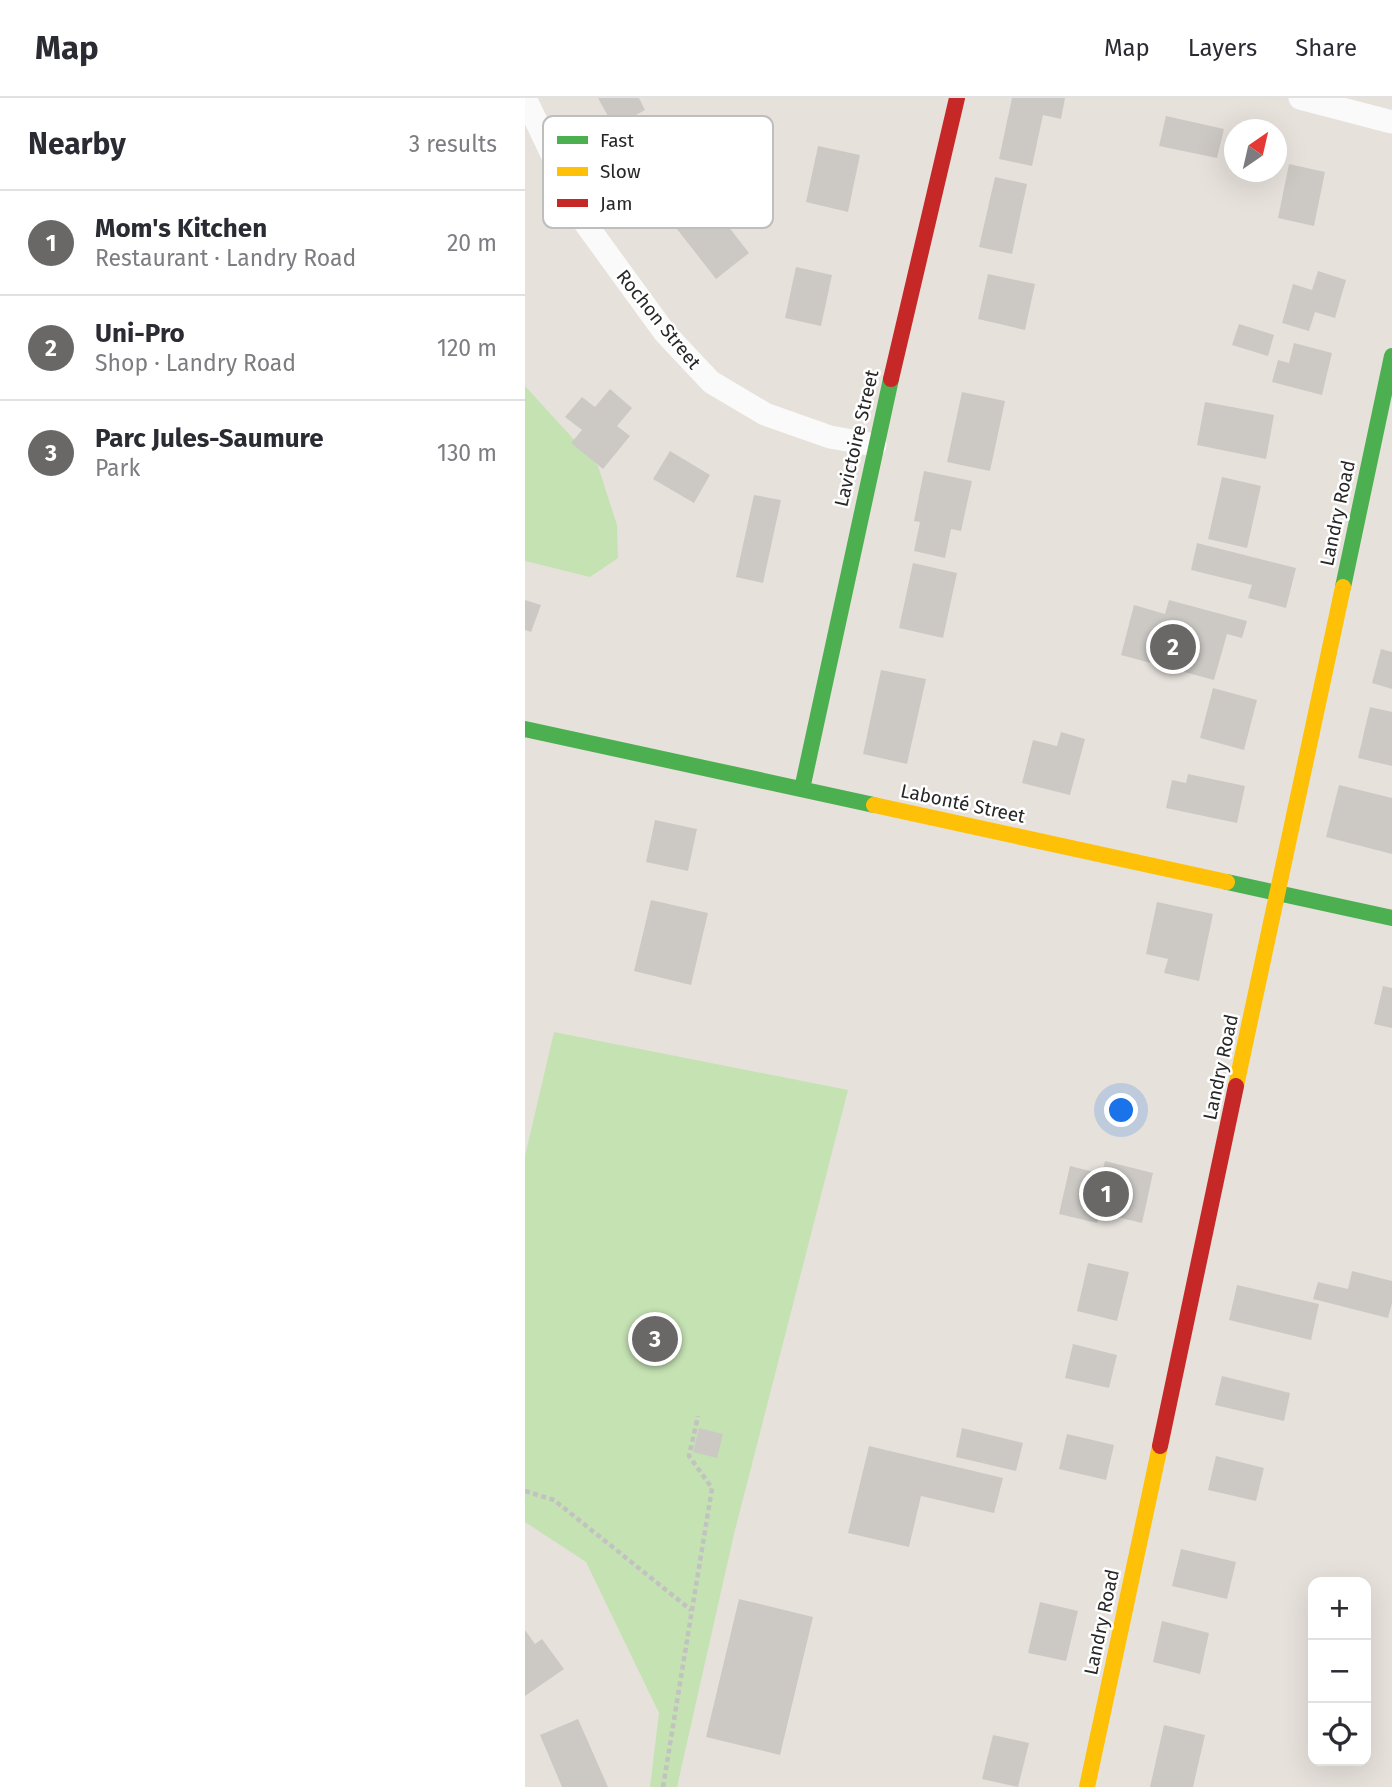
<!DOCTYPE html>
<meta charset="utf-8">
<style>
body{margin:0;font-family:"Fira Sans",sans-serif;background:#f7f7f7;color:#2b2b33}
.controls{position:absolute;right:21px;bottom:21px;display:grid;overflow:hidden;border-radius:14px;box-shadow:0 7px 28px #0002}
.controls button{width:63px;height:63px;display:grid;place-items:center;padding:0;border:0;border-bottom:2px solid #e1e1e2;background:#fff;color:#2b2b33;font:35px sans-serif}
.compass{position:absolute;left:699px;top:21px;width:63px;height:63px;border-radius:50%;background:#fff;box-shadow:0 7px 28px #0002;rotate:34deg}
.you{position:absolute;left:597px;top:1013px;width:24px;height:24px;margin:-18px;border:5px solid #fff;border-radius:50%;background:#1a73e8;box-shadow:0 0 0 10px #1a73e833}
.badge{display:grid;place-items:center;width:46px;height:46px;border-radius:50%;background:#6a6866;color:#fff;font-size:23px;font-weight:700}
.pin{position:absolute;translate:-50% -50%;border:4px solid #fff;box-shadow:0 2px 7px #0006}
.list{margin:0;padding:0;list-style:none}
h2{display:flex;justify-content:space-between;align-items:center;height:91px;margin:0;padding:0 28px;font-size:30px}
h2 small{font-size:23px;font-weight:400;color:#7c7c81}
.list li{display:grid;grid-template-columns:46px 1fr auto;gap:21px;align-items:center;box-sizing:border-box;height:105px;padding:0 28px;border-top:2px solid #e1e1e2}
.list b{display:block;font-size:26px;white-space:nowrap}
.list p{margin:0;font-size:23px;white-space:nowrap;color:#7c7c81}
.list em{font-size:23px;font-style:normal;color:#7c7c81}
.icon{flex:none;width:38px;height:38px;fill:none;stroke:currentColor;stroke-width:2;stroke-linecap:round;stroke-linejoin:round}
.map{position:relative;flex:none;width:867px;height:1689px;overflow:hidden}
header{display:flex;align-items:center;gap:42px;box-sizing:border-box;height:98px;padding:0 35px;background:#fff;border-bottom:2px solid #e1e1e2}
header strong{font-size:33px}
nav{display:flex;gap:38px;margin-inline-start:auto;font-size:24px}
main{display:flex}
aside{flex:1;background:#fff}
.map>svg:first-child{display:block}
.green{fill:#c5e2b3}
.building{fill:#ccc9c5}
.lines{fill:none;stroke-linecap:round;stroke-linejoin:round}
.path{stroke:#c2c2c1;stroke-width:4.5;stroke-dasharray:5 3.5;stroke-linecap:butt}
.street{stroke:#fbfafa;stroke-width:23}
.fast{stroke:#4caf50;stroke-width:16}
.slow{stroke:#ffc107;stroke-width:16}
.jam{stroke:#c62828;stroke-width:16}
.labels{text-anchor:middle;stroke-width:5;stroke-linejoin:round;paint-order:stroke}
.street-label{font-size:19px;fill:#272727;stroke:#fff}
.key{fill:#fff;stroke:#bebebe;stroke-width:2}
.key-label{font-size:19px;fill:#272727}
</style>
<header>
<strong>Map</strong>
<nav><a>Map</a><a>Layers</a><a>Share</a></nav>
</header>
<main>
<aside>
<h2>Nearby<small>3 results</small></h2>
<ul class="list">
<li><span class="badge">1</span><div><b>Mom's Kitchen</b><p>Restaurant · Landry Road</p></div><em>20 m</em></li>
<li><span class="badge">2</span><div><b>Uni-Pro</b><p>Shop · Landry Road</p></div><em>120 m</em></li>
<li><span class="badge">3</span><div><b>Parc Jules-Saumure</b><p>Park</p></div><em>130 m</em></li>
</ul>
</aside>
<div class="map">
<svg width="867" height="1689" viewBox="0 0 867 1689">
<rect width="100%" height="100%" fill="#e6e1db"/>
<path class="green" d="M 0,288 L 73,368 L 92,427 L 93,460 L 65,479 L 0,463 Z
M 29,934 L 323,992 L 209,1436 L 152,1689 L 125,1689 L 134,1615 L 61,1464 L 0,1424 L 0,1058 Z"/>
<path class="building" d="M 73,0 L 114,0 L 120,12 L 89,29 Z
M 487,0 L 540,0 L 536,21 L 518,17 L 507,68 L 474,61 Z
M 641,18 L 699,31 L 692,60 L 634,48 Z
M 293,48 L 335,57 L 323,114 L 281,104 Z
M 764,66 L 800,74 L 789,128 L 753,120 Z
M 470,79 L 502,86 L 487,156 L 454,149 Z
M 185,105 L 224,155 L 191,181 L 152,131 Z
M 271,169 L 307,177 L 296,228 L 260,220 Z
M 793,173 L 821,182 L 810,220 L 790,214 L 784,233 L 757,225 L 768,186 L 787,192 Z
M 463,176 L 510,186 L 500,232 L 453,221 Z
M 714,226 L 749,237 L 743,258 L 707,247 Z
M 769,245 L 807,255 L 797,297 L 747,284 L 753,262 L 764,265 Z
M 85,291 L 107,310 L 92,328 L 105,338 L 78,371 L 46,345 L 57,332 L 40,319 L 57,299 L 70,309 Z
M 437,294 L 480,303 L 465,373 L 422,364 Z
M 680,304 L 749,317 L 741,361 L 672,347 Z
M 145,353 L 185,377 L 169,405 L 128,381 Z
M 399,373 L 447,383 L 436,433 L 426,431 L 420,460 L 389,453 L 395,424 L 389,423 Z
M 697,379 L 736,388 L 722,450 L 683,441 Z
M 229,397 L 256,402 L 238,485 L 211,479 Z
M 672,445 L 771,470 L 761,510 L 723,500 L 727,487 L 666,472 Z
M 388,465 L 432,475 L 418,540 L 374,530 Z
M 0,502 L 16,507 L 6,534 L 0,532 Z
M 644,502 L 722,523 L 717,540 L 702,536 L 689,582 L 596,557 L 609,507 L 640,516 Z
M 856,551 L 867,554 L 867,591 L 847,585 Z
M 356,572 L 401,581 L 382,666 L 338,656 Z
M 688,590 L 732,602 L 719,652 L 675,640 Z
M 845,609 L 867,614 L 867,668 L 833,660 Z
M 536,634 L 560,641 L 545,697 L 497,685 L 508,642 L 532,648 Z
M 663,676 L 720,688 L 712,725 L 641,710 L 647,682 L 661,685 Z
M 814,687 L 867,700 L 867,756 L 801,739 Z
M 130,722 L 172,731 L 163,773 L 121,764 Z
M 126,802 L 183,815 L 166,887 L 109,873 Z
M 632,804 L 688,816 L 674,883 L 639,875 L 643,861 L 621,856 Z
M 858,888 L 867,890 L 867,930 L 849,926 Z
M 580,1063 L 628,1075 L 617,1125 L 575,1115 L 572,1125 L 534,1116 L 545,1068 L 577,1076 Z
M 563,1165 L 604,1174 L 592,1223 L 552,1213 Z
M 827,1173 L 867,1183 L 867,1205 L 863,1220 L 788,1201 L 793,1184 L 823,1191 Z
M 712,1187 L 794,1206 L 786,1242 L 704,1222 Z
M 548,1246 L 592,1257 L 584,1290 L 540,1280 Z
M 697,1278 L 765,1295 L 759,1323 L 690,1307 Z
M 174,1330 L 198,1336 L 192,1360 L 168,1354 Z
M 437,1330 L 498,1345 L 491,1373 L 431,1359 Z
M 542,1336 L 589,1347 L 581,1382 L 534,1371 Z
M 344,1348 L 478,1380 L 469,1415 L 396,1398 L 384,1449 L 323,1435 Z
M 691,1358 L 739,1370 L 731,1403 L 683,1392 Z
M 656,1451 L 711,1464 L 702,1501 L 647,1488 Z
M 214,1501 L 288,1519 L 255,1657 L 181,1639 Z
M 515,1504 L 553,1513 L 541,1563 L 503,1555 Z
M 637,1523 L 684,1535 L 675,1576 L 628,1564 Z
M 0,1532 L 10,1546 L 17,1541 L 39,1571 L 0,1598 Z
M 53,1621 L 83,1689 L 37,1689 L 15,1637 Z
M 639,1627 L 680,1637 L 668,1689 L 625,1689 Z
M 468,1637 L 504,1645 L 493,1689 L 457,1681 Z"/>
<g class="lines">
<path class="path" d="M 0,1393 L 29,1402 L 166,1512
M 138,1689 L 187,1390 L 164,1358 L 173,1318"/>
<path class="street" d="M 0,0 L 60,125 L 140,235 L 186,284 L 240,316 L 305,339 L 350,347
M 775,0 L 867,24"/>
<path class="fast" d="M 818,489 L 867,258
M 0,631 L 349,707
M 277,691 L 366,281
M 702,784 L 867,820"/>
<path class="slow" d="M 349,707 L 702,784
M 711,988 L 818,489
M 562,1689 L 635,1348"/>
<path class="jam" d="M 366,281 L 432,0
M 635,1348 L 711,988"/>
</g>
<g class="labels">
<g class="street-label">
<text transform="translate(134 221) rotate(51)" y="7">Rochon Street</text>
<text transform="translate(331 340) rotate(-77)" y="7">Lavictoire Street</text>
<text transform="translate(812 415) rotate(-78)" y="7">Landry Road</text>
<text transform="translate(438 705) rotate(12)" y="7">Labonté Street</text>
<text transform="translate(695 969) rotate(-78)" y="7">Landry Road</text>
<text transform="translate(576 1524) rotate(-78)" y="7">Landry Road</text>
</g>
</g>
<rect x="18" y="18" width="230" height="112" rx="10" class="key"/>
<rect x="32" y="38" width="31" height="8" fill="#4caf50"/>
<rect x="32" y="69" width="31" height="9" fill="#ffc107"/>
<rect x="32" y="101" width="31" height="8" fill="#c62828"/>
<g class="key-label">
<text x="75" y="49">Fast</text>
<text x="75" y="80">Slow</text>
<text x="75" y="112">Jam</text>
</g>
</svg>
<div class="controls">
<button>+</button>
<button>−</button>
<button><svg class="icon" aria-label="locate" viewBox="0 0 24 24"><circle cx="12" cy="12" r="6"/><path d="M12 2v4M12 18v4M2 12h4M18 12h4"/></svg></button>
</div>
<svg class="compass" viewBox="-18 -18 36 36"><path d="M0-13l5 13h-10z" fill="#e53935"/><path d="M0 13l5-13h-10z" fill="#7c7c81"/></svg>
<div class="you"></div>
<div class="pin badge" style="left:581px;top:1096px">1</div>
<div class="pin badge" style="left:648px;top:549px">2</div>
<div class="pin badge" style="left:130px;top:1241px">3</div>
</div>
</main>
